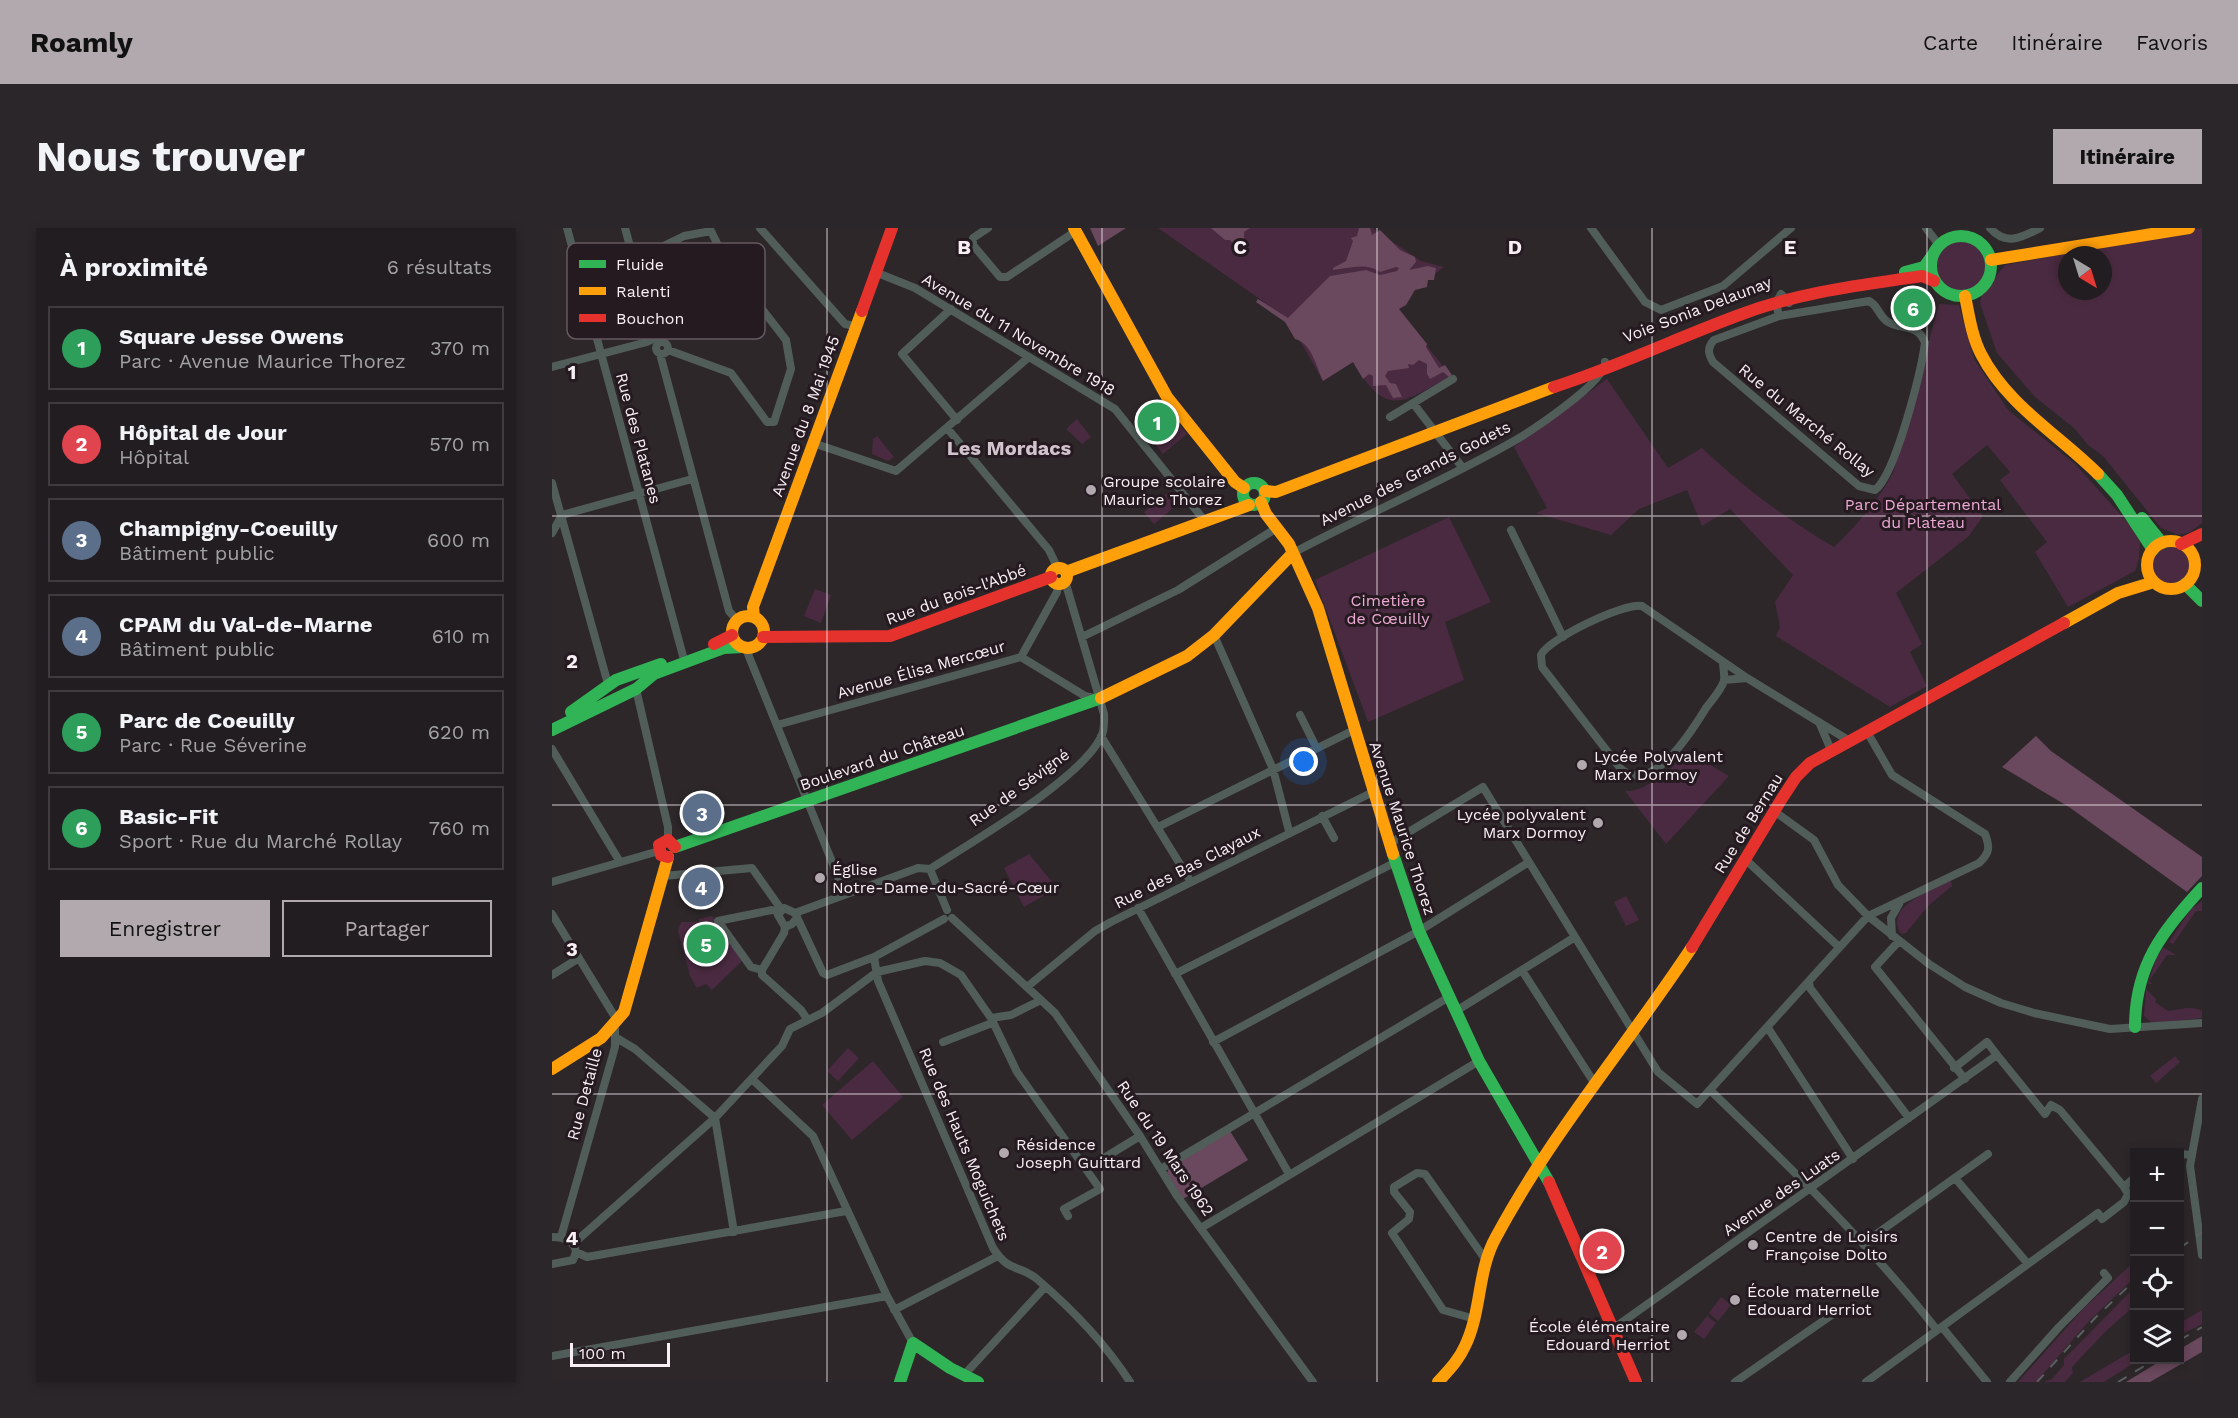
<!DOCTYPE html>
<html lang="fr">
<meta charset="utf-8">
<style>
body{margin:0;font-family:"Work Sans",sans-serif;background:#2a2629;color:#f1f3f6}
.controls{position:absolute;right:18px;bottom:18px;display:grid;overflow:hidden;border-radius:0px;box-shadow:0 3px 9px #0003}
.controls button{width:54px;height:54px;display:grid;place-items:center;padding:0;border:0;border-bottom:2px solid #3f3b3e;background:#221d20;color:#f1f3f6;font:30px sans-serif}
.compass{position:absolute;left:1506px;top:18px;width:54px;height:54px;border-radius:50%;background:#221d20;box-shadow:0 3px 9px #0003;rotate:142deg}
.scale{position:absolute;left:18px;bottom:15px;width:100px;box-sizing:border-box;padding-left:6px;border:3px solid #f8eff4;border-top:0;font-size:16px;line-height:21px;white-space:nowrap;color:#f8eff4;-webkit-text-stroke:4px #261a21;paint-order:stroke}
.you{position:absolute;left:752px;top:534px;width:21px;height:21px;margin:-15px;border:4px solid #fff;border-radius:50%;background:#1a73e8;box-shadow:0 0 0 9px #1a73e833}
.badge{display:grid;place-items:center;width:39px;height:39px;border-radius:50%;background:#b1a9ad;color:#fff;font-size:20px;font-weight:700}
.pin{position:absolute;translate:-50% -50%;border:3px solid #fff;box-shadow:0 2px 6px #0006}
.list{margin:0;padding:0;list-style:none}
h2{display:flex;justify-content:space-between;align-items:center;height:78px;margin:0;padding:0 24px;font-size:26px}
h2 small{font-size:20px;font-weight:400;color:#a2a2a5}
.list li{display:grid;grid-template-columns:39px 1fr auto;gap:18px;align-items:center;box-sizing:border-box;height:84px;margin:0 12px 12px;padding:0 12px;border:2px solid #3f3b3e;border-radius:0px}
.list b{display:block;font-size:22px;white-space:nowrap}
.list p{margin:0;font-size:20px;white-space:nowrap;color:#a2a2a5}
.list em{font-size:20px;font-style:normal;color:#a2a2a5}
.actions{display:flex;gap:12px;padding:18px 24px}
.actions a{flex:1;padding:14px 0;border:2px solid #b1a9ad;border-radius:0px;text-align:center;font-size:21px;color:#b1a9ad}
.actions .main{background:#b1a9ad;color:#111}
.icon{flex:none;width:33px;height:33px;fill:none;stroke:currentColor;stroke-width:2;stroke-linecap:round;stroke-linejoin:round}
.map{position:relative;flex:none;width:1650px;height:1154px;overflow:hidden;border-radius:0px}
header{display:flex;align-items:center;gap:36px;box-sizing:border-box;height:84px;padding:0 30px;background:#b1a9ad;color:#111}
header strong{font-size:28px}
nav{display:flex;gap:33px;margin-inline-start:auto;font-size:21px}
.intro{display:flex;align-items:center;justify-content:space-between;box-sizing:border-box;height:144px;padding:0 36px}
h1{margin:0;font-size:42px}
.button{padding:15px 27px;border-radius:0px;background:#b1a9ad;color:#111;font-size:21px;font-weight:700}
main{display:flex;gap:36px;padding:0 36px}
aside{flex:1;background:#221d20;border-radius:0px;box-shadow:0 3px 9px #0003}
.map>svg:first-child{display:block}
.green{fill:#4a2a40;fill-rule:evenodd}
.forest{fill:#6a485d}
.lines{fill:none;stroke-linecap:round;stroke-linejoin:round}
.street{stroke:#515d59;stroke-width:8}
.fast{stroke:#30b455;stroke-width:12}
.slow{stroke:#ff9f0a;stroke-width:12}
.jam{stroke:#e5322d;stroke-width:12}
.rail{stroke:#5c5f5f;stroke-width:2;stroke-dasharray:10 10;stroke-linecap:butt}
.grid{fill:none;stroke:#f8eff4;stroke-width:1.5;stroke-opacity:0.55}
.poi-dot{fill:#b1a9ad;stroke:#261a21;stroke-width:2}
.labels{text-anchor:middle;stroke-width:6;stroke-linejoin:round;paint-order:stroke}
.street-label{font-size:16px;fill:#f8eff4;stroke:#261a21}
.poi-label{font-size:16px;fill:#f8eff4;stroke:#261a21;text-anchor:start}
.park-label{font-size:16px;fill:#eba9d3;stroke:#261a21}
.quarter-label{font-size:20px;font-weight:bold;fill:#d3c3cd;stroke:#261a21}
.key{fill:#261a21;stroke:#655a60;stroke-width:1.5}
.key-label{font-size:16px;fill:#f8eff4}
.grid-label{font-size:20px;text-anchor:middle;font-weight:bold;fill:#f8eff4;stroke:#261a21;stroke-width:6;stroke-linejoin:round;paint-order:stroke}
</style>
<header>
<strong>Roamly</strong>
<nav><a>Carte</a><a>Itinéraire</a><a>Favoris</a></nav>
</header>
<div class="intro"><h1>Nous trouver</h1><a class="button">Itinéraire</a></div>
<main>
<aside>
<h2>À proximité<small>6 résultats</small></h2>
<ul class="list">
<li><span class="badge" style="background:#2e9e5b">1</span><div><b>Square Jesse Owens</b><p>Parc · Avenue Maurice Thorez</p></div><em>370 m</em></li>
<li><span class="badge" style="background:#e0444e">2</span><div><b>Hôpital de Jour</b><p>Hôpital</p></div><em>570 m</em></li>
<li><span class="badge" style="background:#5c6f8a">3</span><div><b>Champigny-Coeuilly</b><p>Bâtiment public</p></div><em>600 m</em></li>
<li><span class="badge" style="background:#5c6f8a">4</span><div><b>CPAM du Val-de-Marne</b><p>Bâtiment public</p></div><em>610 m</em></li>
<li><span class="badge" style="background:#2e9e5b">5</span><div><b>Parc de Coeuilly</b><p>Parc · Rue Séverine</p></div><em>620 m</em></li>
<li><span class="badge" style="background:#2e9e5b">6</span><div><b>Basic-Fit</b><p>Sport · Rue du Marché Rollay</p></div><em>760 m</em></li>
</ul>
<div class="actions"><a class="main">Enregistrer</a><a>Partager</a></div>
</aside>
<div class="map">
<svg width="1650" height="1154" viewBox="0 0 1650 1154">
<rect width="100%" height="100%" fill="#2d272a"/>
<path class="green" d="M 606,0 L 820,0 L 869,33 L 892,39 L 842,77 L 899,148 C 850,175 835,191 801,134 L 771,153 L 735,90 Z
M 1650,0 L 1650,295 L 1638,304 L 1627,307 L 1609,300 L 1551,228 L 1536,217 L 1522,200 L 1483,169 L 1445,125 L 1428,75 L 1430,66 L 1453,37 ZM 1515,27 L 1551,27 L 1551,63 L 1515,63 Z
M1383 38a26 26 0 1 1 52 0a26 26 0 1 1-52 0Z
M 1387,76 L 1407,77 L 1422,131 L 1456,182 L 1523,236 L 1578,297 L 1588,314 L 1587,331 L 1583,343 L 1516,379 L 1483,324 L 1495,314 L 1448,252 L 1458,244 L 1435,217 L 1400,246 L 1431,288 L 1417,308 L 1344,365 L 1370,416 L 1358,424 L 1375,458 L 1338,479 L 1224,408 L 1228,399 L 1223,374 L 1241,347 L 1178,281 L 1150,298 L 1135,262 L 1087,281 L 1059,307 L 984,285 L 995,280 L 962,219 L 1055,151 L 1116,240 L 1150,220 C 1191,259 1233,290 1282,319 C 1306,296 1325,274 1341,245 Z
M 610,175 L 635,206 L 611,226 L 585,194 Z
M 525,191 L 539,209 L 530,216 L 514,201 Z
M 325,208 L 342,229 L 336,233 L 320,226 L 321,211 Z
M 618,263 L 627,275 L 602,296 L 592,284 Z
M 897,289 L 939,374 L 893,394 L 912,452 L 816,494 L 763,352 Z
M1599 337a19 19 0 1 1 38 0a19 19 0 1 1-38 0Z
M 263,361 L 279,367 L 269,395 L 252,388 Z
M 1133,522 L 1177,548 L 1114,616 L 1073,563 C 1093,565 1126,538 1133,522 Z
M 477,626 L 505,660 L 472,679 L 452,640 Z
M 1399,652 L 1400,658 L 1376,678 L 1354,705 L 1349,706 C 1331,678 1381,662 1399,652 Z
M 1074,668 L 1087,692 L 1074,698 L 1062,674 Z
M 1650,673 L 1650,683 L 1644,683 L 1621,716 L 1617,714 L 1639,681 Z
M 160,688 L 190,733 L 160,762 L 154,756 L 145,760 L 138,748 L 126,703 L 129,694 L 147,694 L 147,691 Z
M 1611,719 L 1624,727 L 1615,727 L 1597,753 L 1600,756 L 1596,756 L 1603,733 Z
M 1594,761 L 1604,771 L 1603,774 L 1616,783 C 1628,782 1639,777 1650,783 L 1650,790 L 1600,795 L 1592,788 Z
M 296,820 L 307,830 L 286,853 L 275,843 Z
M 1623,828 L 1628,834 L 1604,855 L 1598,848 Z
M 321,833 L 351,869 L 300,912 L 270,877 Z
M 1582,1034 L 1582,1050 L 1537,1093 L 1484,1154 L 1466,1154 L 1533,1079 Z
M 1582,1060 L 1582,1078 L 1552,1105 L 1520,1139 L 1521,1145 L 1513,1154 L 1492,1154 L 1500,1151 L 1512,1137 L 1512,1131 Z
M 1169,1069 L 1179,1077 L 1166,1093 L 1157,1085 Z
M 1650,1082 L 1650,1096 L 1628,1107 L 1628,1095 Z
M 1155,1088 L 1164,1095 L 1152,1111 L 1142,1104 Z
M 1582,1122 L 1582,1132 L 1587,1132 L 1552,1154 L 1528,1154 Z"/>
<path class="forest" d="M 538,0 L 574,0 L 546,18 Z
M 659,0 L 698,0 L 692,4 L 692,11 L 689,13 L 691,25 L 684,24 L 684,20 L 678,12 L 673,12 Z
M 807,0 L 818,0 L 820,7 L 828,2 L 848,22 L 863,29 L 864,34 L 857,42 L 876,38 L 884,40 L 882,52 L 876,52 L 875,59 L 863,62 L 854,77 L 847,81 L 875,116 L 874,119 L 887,140 L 893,137 L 900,147 L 897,149 L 891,144 L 878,151 L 875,146 L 875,136 L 867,132 L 861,137 L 856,136 L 857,140 L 836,143 L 833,148 L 838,155 L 844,156 L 850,169 L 841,170 L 834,157 L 821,158 L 821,148 L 817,146 L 811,151 L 801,134 L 771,153 C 764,139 760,115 743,111 L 733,94 L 704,74 L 706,71 L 736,90 L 778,48 L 814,42 L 828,47 L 845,43 L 847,40 L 844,39 L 828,44 C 815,34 796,40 781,42 L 781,40 L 794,33 L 801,13 L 799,10 L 805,8 Z
M 1484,508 L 1499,523 L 1650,629 L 1650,648 L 1635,664 L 1517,579 L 1450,539 Z
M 678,903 L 696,932 L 631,971 L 615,945 L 617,940 Z
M 1650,1108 L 1650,1124 L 1598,1154 L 1574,1154 L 1610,1132 L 1628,1132 L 1628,1121 Z"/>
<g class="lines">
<path class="street" d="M 15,0 L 131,428
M 73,0 L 95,81 L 107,114
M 208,0 L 293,96 L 303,98
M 436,0 L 421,10 L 421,17 L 448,49 L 455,49 L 524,3
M 1039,0 L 1093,74 L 1109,82 L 1171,58 L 1239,0
M 1374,0 L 1387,17
M 1438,0 C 1454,18 1469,10 1488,0
M 81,33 L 132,8 L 159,3 L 175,36 L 234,112 L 239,141 L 222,194 L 215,194 L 179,145 L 116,122
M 323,44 L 363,60 L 563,181 L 652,292
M 1317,73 C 1326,77 1327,89 1336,94 C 1350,102 1367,96 1373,115 C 1369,143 1344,246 1323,262 L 1307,258 L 1161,134 C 1156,125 1155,120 1162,112 L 1227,88 Z
M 399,81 L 350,126 L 405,192
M 1227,88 L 1224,75 L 1229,66 L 1237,75
M104 120a6 6 0 1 1 12 0a6 6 0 1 1-12 0Z
M 108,126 L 177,383 L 185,392
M 0,139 L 95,114 L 104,109
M 861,175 L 910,239
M 838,189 L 901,151
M 395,200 L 497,322 L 506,341
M 261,215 L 344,243 L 477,129
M 0,255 L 56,456
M 959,302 L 1011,409
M 0,305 L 10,287 L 140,251
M 741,325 C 814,286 890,254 962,213 C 979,203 1055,153 1053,134
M 662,407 L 721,541 L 737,603
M 530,409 L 626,362 L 720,303
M 198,419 L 196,426 L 293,666
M 469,429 L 505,364 L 506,356
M 1171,434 C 1171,439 1173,448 1172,453 C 1169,462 1160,472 1154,480 C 1141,501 1100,569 1069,541 L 990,439 L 989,427 C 996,411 1073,374 1090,378 L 1195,450 L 1296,512
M 1172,452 L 1195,450
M 84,461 L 116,599 L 116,612
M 748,487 L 764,519
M 1267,494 L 1279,522
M 225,497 L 469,429 L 533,468 L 547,471
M 549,508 L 639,654
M 0,521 L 68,634
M 1222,583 L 1262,612 L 1286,657 L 1316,688 L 1377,736 L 1413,759 L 1449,775 L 1482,785 L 1558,801 L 1650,795
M 770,588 L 782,610
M 606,599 L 802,502
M 837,616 L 931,559 L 1106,844 L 1145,876 L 1316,688 L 1427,635 C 1438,625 1438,619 1433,606 L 1340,547 L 1314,502
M 1193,631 L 1287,719
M 111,648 L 200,640 L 229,681
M 0,654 L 107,623
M 586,680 L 737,946
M 395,682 L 378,641 C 421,613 528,552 549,509 C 553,502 552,493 552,486 L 513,353
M 243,685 L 366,640 L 378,641
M 0,686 L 66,794
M 400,690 L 503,785 L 588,908 L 625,968 L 761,1154
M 244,691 L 240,696 L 233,699 L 226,687 L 232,680 L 243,685 L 271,745 L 275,747 L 322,729 L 392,691
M 233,699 L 232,705 L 210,742 L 210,747 L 249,782 L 255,791
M 1340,708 L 1339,690 L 1347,676
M 1347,713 L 1323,739 L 1413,851
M 322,729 L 326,753 L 441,1020 C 458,1046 467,1036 485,1051 C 520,1081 553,1115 578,1154
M 210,742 L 199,739 L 166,693 L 220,682 L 227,684
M 971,744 L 1043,856
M 623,746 L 844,634
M 0,747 L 27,730
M 1257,755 L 1258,760 L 1357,890
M 475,759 L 543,703 L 559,694 L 821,564
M 904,783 L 1023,709
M 439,790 L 465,844 L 548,961 L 512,981 L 516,988
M 1216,800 L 1301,931
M 63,809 L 83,821 L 163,890
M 391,814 L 440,795
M 661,814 L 867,703 L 977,634
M 1445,827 L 1493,886 L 1499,877 L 1508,882 L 1572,959
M 201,852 L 261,908 L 335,1068 L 361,1115
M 1159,863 C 1238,939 1317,1016 1385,1102
M 1650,871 L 1638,938 L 1650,1027
M 163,890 L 182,1004
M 1613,924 L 1618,924
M 1628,926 L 1639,927
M 534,941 L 588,908
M 609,941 L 897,769
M 1403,950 L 1476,1036
M 649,1000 L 927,833
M 0,1009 C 11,1009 22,1012 24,1024 L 21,1032 L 0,1036
M 9,1009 L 63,819 L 63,800
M 1312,1015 L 1436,926
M 21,1016 L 163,890 L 230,818 L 238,801 L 270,785 L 325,744 L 373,733 L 388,735 L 409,747 L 439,790 L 459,787 L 489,772
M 24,1024 L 35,1029 L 294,983
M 342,1082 L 446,1028
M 923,1091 L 891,1082 L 840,1005 L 857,991 L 858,984 L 842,964 L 842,959 L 865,945 L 873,946 L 933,1031
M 1390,1099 L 1435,1154
M 1062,1100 L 1445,827 L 1435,814 L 1402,840
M 0,1128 L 335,1068
M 412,1147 L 493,1059
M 1183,1154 L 1287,1082
M 1314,1154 L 1546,985 L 1550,991 L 1572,974 L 1576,966 L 1572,959 L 1582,950
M 1458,1154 L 1507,1099 L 1556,1050 L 1552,1045"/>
<path class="fast" d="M1379 38a30 30 0 1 1 60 0a30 30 0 1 1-60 0Z
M 1353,44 L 1372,39 L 1380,28
M 1546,246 L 1565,267 L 1601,322
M691 266a11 11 0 1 1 22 0a11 11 0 1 1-22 0Z
M 1590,290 L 1610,315
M 1633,356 L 1650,373
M 19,484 L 64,452 L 109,436
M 0,502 L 84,461 L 102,446 L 172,420 L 190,419
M 123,619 L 549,470
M 841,626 L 867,703 L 927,833 L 997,954
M 1583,799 C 1583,738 1610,703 1650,660
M 348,1154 L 361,1115 L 398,1140 L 426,1154"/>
<path class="slow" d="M 522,0 L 615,169 L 683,254 L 692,260
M 1439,32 L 1637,0
M 1413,68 C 1417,87 1420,109 1429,126 C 1455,177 1507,207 1546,246
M 713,263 L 724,264 L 1002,159
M 709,274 L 714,286 L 737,316 L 766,380 L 841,626
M1595 337a24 24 0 1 1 48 0a24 24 0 1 1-48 0Z
M499 348a8 8 0 1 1 16 0a8 8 0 1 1-16 0Z
M 514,344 L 697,277
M180 404a16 16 0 1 1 32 0a16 16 0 1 1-32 0Z
M 202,389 L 201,379 L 310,83
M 1512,395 L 1566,365 L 1602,354
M 549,470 L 635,428 L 662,407 L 741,325
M 0,841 L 49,810 L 72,784 L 116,629
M 886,1154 C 896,1143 907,1132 913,1118 C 930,1083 925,1043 944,1009 C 999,906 1076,816 1140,719"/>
<path class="jam" d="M 310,83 L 340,0
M 1002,159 C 1067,138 1127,109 1190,86 C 1248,64 1310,57 1370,48 L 1382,53
M 1629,316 L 1650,306
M 211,409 L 338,408 L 499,349
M 162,416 L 180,407
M 116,629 L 109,627 L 107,617 L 116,612 L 123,619
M 1140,719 L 1229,572 L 1244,549 L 1258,535 L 1512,395
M 997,954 L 1084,1154"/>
<path class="rail" d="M 1628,1020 L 1650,1004
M 1628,1112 L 1650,1099
M 1485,1154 L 1543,1090 L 1582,1053
M 1566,1154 L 1602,1132"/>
</g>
<path class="grid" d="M 275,0 L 275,1154M 550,0 L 550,1154M 825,0 L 825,1154M 1100,0 L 1100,1154M 1375,0 L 1375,1154M 0,288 L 1650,288M 0,577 L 1650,577M 0,866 L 1650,866"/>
<g class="poi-dot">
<circle cx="539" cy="262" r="6"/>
<circle cx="1030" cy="537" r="6"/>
<circle cx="1046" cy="595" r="6"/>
<circle cx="268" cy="650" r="6"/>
<circle cx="452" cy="925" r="6"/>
<circle cx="1201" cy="1017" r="6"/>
<circle cx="1183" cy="1072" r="6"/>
<circle cx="1130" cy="1107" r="6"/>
</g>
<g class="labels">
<g class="street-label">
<text transform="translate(1145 81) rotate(-21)" y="6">Voie Sonia Delaunay</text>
<text transform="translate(467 106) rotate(31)" y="6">Avenue du 11 Novembre 1918</text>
<text transform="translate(253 188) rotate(-70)" y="6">Avenue du 8 Mai 1945</text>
<text transform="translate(1255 192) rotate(39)" y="6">Rue du Marché Rollay</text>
<text transform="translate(87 210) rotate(75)" y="6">Rue des Platanes</text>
<text transform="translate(863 245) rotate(-27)" y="6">Avenue des Grands Godets</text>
<text transform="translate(404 366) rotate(-20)" y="6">Rue du Bois-l'Abbé</text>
<text transform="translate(369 441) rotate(-16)" y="6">Avenue Élisa Mercœur</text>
<text transform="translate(330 529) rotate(-19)" y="6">Boulevard du Château</text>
<text transform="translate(467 559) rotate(-36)" y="6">Rue de Sévigné</text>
<text transform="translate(1196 595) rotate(-58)" y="6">Rue de Bernau</text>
<text transform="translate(851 600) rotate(72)" y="6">Avenue Maurice Thorez</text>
<text transform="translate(635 639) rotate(-27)" y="6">Rue des Bas Clayaux</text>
<text transform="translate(32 866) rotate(-75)" y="6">Rue Detaille</text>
<text transform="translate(413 916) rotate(67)" y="6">Rue des Hauts Moguichets</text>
<text transform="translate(614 920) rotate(56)" y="6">Rue du 19 Mars 1962</text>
<text transform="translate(1229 964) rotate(-35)" y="6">Avenue des Luats</text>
</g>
<g class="poi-label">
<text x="551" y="259">Groupe scolaire<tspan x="551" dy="18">Maurice Thorez</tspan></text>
<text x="1042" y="534">Lycée Polyvalent<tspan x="1042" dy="18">Marx Dormoy</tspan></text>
<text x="1034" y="592" text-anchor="end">Lycée polyvalent<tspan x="1034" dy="18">Marx Dormoy</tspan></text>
<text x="280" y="647">Église<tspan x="280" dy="18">Notre-Dame-du-Sacré-Cœur</tspan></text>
<text x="464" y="922">Résidence<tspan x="464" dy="18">Joseph Guittard</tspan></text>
<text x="1213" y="1014">Centre de Loisirs<tspan x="1213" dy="18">Françoise Dolto</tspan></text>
<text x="1195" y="1069">École maternelle<tspan x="1195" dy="18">Edouard Herriot</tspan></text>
<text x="1118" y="1104" text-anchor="end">École élémentaire<tspan x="1118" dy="18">Edouard Herriot</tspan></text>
</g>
<g class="park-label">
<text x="1371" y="282">Parc Départemental<tspan x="1371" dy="18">du Plateau</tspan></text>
<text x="836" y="378">Cimetière<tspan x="836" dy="18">de Cœuilly</tspan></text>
</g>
<g class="quarter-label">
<text x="457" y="227">Les Mordacs</text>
</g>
</g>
<rect x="15" y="15" width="198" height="96" rx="9" class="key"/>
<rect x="27" y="32" width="27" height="8" fill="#30b455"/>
<rect x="27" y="59" width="27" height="8" fill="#ff9f0a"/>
<rect x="27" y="86" width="27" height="8" fill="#e5322d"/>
<g class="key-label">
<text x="64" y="42">Fluide</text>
<text x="64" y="69">Ralenti</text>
<text x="64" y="96">Bouchon</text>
</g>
<g class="grid-label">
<text x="412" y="26">B</text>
<text x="688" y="26">C</text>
<text x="963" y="26">D</text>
<text x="1238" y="26">E</text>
<text x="20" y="151">1</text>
<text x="20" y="440">2</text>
<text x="20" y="728">3</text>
<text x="20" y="1017">4</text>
</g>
</svg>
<div class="controls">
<button>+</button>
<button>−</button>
<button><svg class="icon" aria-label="locate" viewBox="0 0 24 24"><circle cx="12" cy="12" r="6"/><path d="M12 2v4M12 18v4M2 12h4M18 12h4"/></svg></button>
<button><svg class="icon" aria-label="layers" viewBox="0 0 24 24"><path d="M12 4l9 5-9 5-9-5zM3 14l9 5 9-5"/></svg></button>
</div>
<svg class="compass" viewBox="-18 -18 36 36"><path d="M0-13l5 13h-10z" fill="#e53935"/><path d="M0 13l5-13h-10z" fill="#a2a2a5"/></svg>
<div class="scale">100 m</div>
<div class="you"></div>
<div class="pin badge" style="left:605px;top:194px;background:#2e9e5b">1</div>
<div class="pin badge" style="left:1050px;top:1023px;background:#e0444e">2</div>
<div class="pin badge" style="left:150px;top:585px;background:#5c6f8a">3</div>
<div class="pin badge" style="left:149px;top:659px;background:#5c6f8a">4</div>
<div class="pin badge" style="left:154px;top:716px;background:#2e9e5b">5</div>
<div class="pin badge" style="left:1361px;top:80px;background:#2e9e5b">6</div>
</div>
</main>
